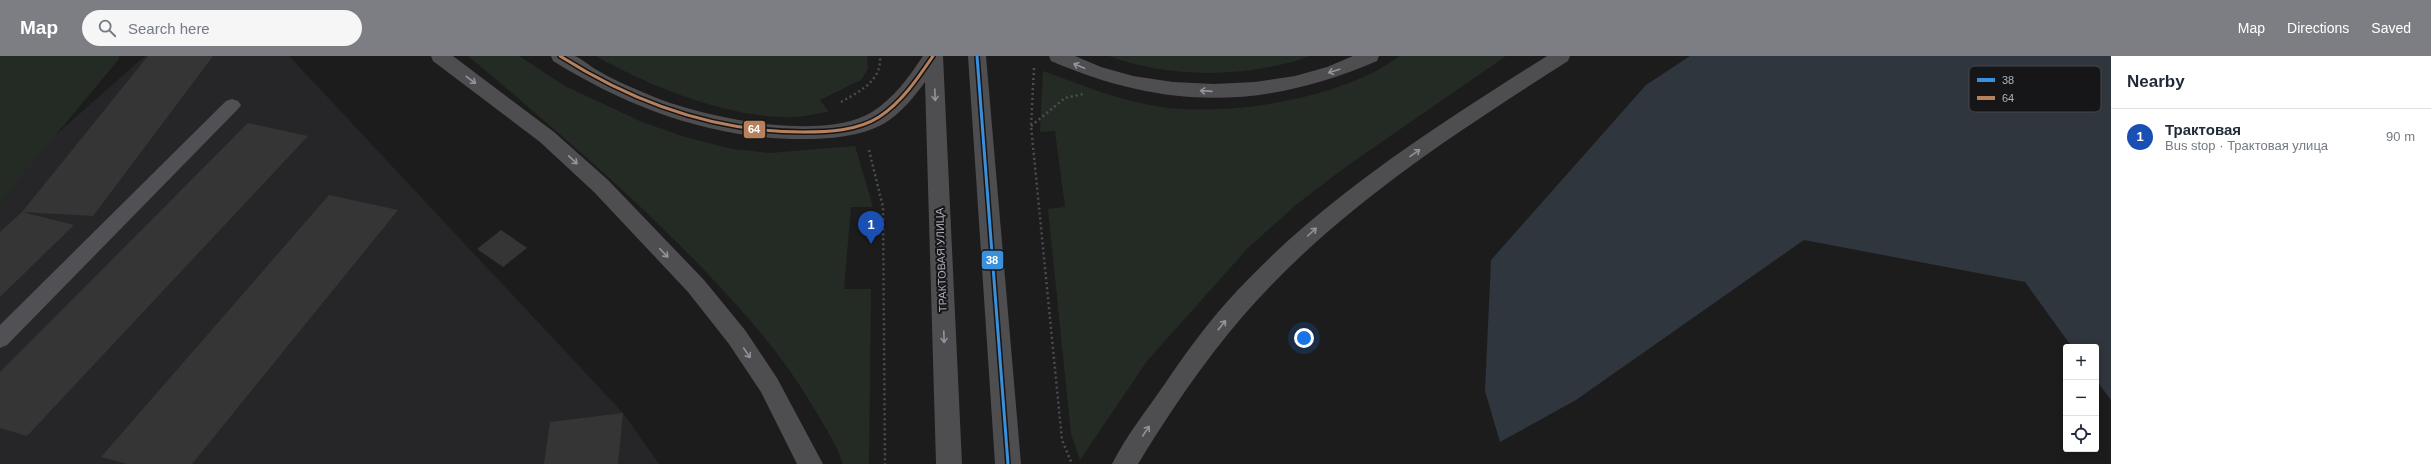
<!DOCTYPE html>
<meta charset="utf-8">
<style>
body{margin:0;font-family:Arial,sans-serif;background:#f6f6f7;color:#1f2937}
.controls{position:absolute;right:12px;bottom:12px;display:grid;overflow:hidden;border-radius:4px;box-shadow:0 2px 10px #0003}
.controls button{width:36px;height:36px;display:grid;place-items:center;padding:0;border:0;border-bottom:1px solid #e0e1e3;background:#fff;color:#1f2937;font:20px sans-serif}
.you{position:absolute;left:1304px;top:282px;width:14px;height:14px;margin:-10px;border:3px solid #fff;border-radius:50%;background:#1a73e8;box-shadow:0 0 0 6px #1a73e833}
.badge{display:grid;place-items:center;width:26px;height:26px;border-radius:50%;background:#7c7e83;color:#fff;font-size:13px;font-weight:700}
.pin{position:absolute;translate:-50% -33px;filter:drop-shadow(0 1px 2px #0008)}
.pin::after{content:'';position:absolute;top:21px;width:14px;height:12px;background:inherit;clip-path:polygon(0 0,100% 0,50% 100%)}
.list{margin:0;padding:0;list-style:none}
h2{display:flex;justify-content:space-between;align-items:center;height:52px;margin:0;padding:0 16px;font-size:17px}
h2 small{font-size:13px;font-weight:400;color:#747a83}
.list li{display:grid;grid-template-columns:26px 1fr auto;gap:12px;align-items:center;box-sizing:border-box;height:56px;padding:0 16px;border-top:1px solid #e0e1e3}
.list b{display:block;font-size:15px;white-space:nowrap}
.list p{margin:0;font-size:13px;white-space:nowrap;color:#747a83}
.list em{font-size:13px;font-style:normal;color:#747a83}
.icon{flex:none;width:22px;height:22px;fill:none;stroke:currentColor;stroke-width:2;stroke-linecap:round;stroke-linejoin:round}
.map{position:relative;flex:none;width:2111px;height:408px;overflow:hidden}
header{display:flex;align-items:center;gap:24px;box-sizing:border-box;height:56px;padding:0 20px;background:#7c7e83;color:#fff}
header strong{font-size:19px}
nav{display:flex;gap:22px;margin-inline-start:auto;font-size:14px}
.search{width:280px;height:36px;background:#f6f6f7;display:flex;align-items:center;gap:10px;box-sizing:border-box;padding:0 14px;border-radius:22px;color:#747a83;font-size:15px}
main{display:flex}
aside{flex:1;background:#fff}
.map>svg:first-child{display:block}
.built{fill:#262628}
.green{fill:#242b25}
.water{fill:#30363d}
.building{fill:#353536}
.lines{fill:none;stroke-linecap:round;stroke-linejoin:round}
.path{stroke:#4c4d4f;stroke-width:2.5;stroke-dasharray:2 3;stroke-linecap:butt}
.lane{fill:#515155;fill-rule:evenodd}
.primary{fill:#4e4e51;fill-rule:evenodd}
.bus-1-casing{stroke:#161618;stroke-width:6}
.bus-2-casing{stroke:#161618;stroke-width:6}
.bus-1{stroke:#3a90db;stroke-width:3}
.bus-2{stroke:#b6815c;stroke-width:3}
.oneway{stroke:#92949b}
.labels{text-anchor:middle;stroke-width:4;stroke-linejoin:round;paint-order:stroke}
.street-label{font-size:11px;fill:#afb2bb;stroke:#161618}
.key{fill:#161618;stroke:#444549;stroke-width:1}
.key-label{font-size:11px;fill:#afb2bb}
.line-badge{stroke:#161618;stroke-width:1.5}
.badge-label{font-size:11px;text-anchor:middle;font-weight:bold;fill:#fff}
</style>
<header>
<strong>Map</strong>
<div class="search"><svg class="icon" aria-label="search" viewBox="0 0 24 24"><circle cx="10" cy="10" r="6"/><path d="M15 15l6 6"/></svg>Search here</div>
<nav><a>Map</a><a>Directions</a><a>Saved</a></nav>
</header>
<main>
<div class="map">
<svg width="2111" height="408" viewBox="0 0 2111 408">
<rect width="100%" height="100%" fill="#1c1c1c"/>
<path class="built" d="M 145,0 L 289,0 L 623,357 L 659,408 L 0,408 L 0,128 Z"/>
<path class="green" d="M 0,0 L 119,0 L 119,3 L 0,146 Z
M 468,0 L 519,0 L 565,30 L 642,66 L 685,81 L 732,93 L 770,97 L 855,90 L 873,151 L 851,151 L 844,233 L 871,233 L 869,408 L 843,408 C 836,387 823,368 812,349 C 783,300 746,258 707,217 C 633,139 550,69 468,0 Z
M 596,0 L 867,0 L 868,13 L 861,24 L 820,44 L 829,56 C 818,57 807,60 796,61 C 733,64 650,31 596,0 Z
M 1109,0 L 1310,0 C 1249,22 1170,23 1109,0 Z
M 1399,0 L 1506,0 L 1347,110 L 1297,148 L 1248,192 L 1147,305 L 1080,404 L 1071,378 L 1048,153 L 1065,151 L 1055,75 L 1040,76 L 1043,15 C 1082,29 1120,45 1161,51 C 1228,61 1346,42 1399,0 Z"/>
<path class="water" d="M 1690,0 L 2111,0 L 2111,344 L 2096,324 L 2096,291 L 2072,291 L 2025,226 L 1804,184 L 1576,344 L 1500,386 L 1485,335 L 1491,204 L 1646,29 Z"/>
<path class="building" d="M 148,0 L 213,0 L 93,160 L 22,156 L 74,169 L 0,241 L 0,176 L 22,156 Z
M 248,67 L 308,80 L 27,380 L 0,372 L 0,316 Z
M 329,139 L 398,154 L 192,408 L 127,408 L 101,401 Z
M 501,174 L 527,192 L 503,211 L 477,193 Z
M 623,357 L 618,408 L 544,408 L 550,366 Z"/>
<g class="lines">
<path class="path" d="M 1034,12 L 1031,70 L 1062,384 L 1072,408
M 841,46 C 860,35 882,25 880,0
M 1031,70 L 1065,42 L 1083,38
M 869,94 L 883,151 L 885,408"/>
<path class="lane" d="M 232,43 L 238,45 L 241,49 L 238,53 L 7,289 L 0,292 L 0,269 L 226,45 Z"/>
<path class="primary" d="M 431,0 L 453,0 L 554,76 L 608,124 L 704,224 L 745,274 L 777,322 L 823,408 L 797,408 L 761,336 L 729,288 L 688,236 L 594,136 L 540,86 L 433,5 Z
M 551,0 C 558,0 568,0 575,0 C 582,3 589,9 595,13 C 612,23 630,31 647,38 C 699,61 822,87 872,56 C 894,42 909,21 923,0 L 943,0 L 962,408 L 936,408 L 925,26 C 914,41 901,57 885,67 C 860,81 829,83 802,83 C 712,83 629,52 553,5 Z
M 968,0 L 986,0 L 1021,408 L 995,408 Z
M 1049,0 L 1075,0 L 1101,11 L 1133,20 L 1173,26 L 1214,28 L 1255,26 L 1295,20 L 1327,11 L 1353,0 L 1379,0 L 1377,5 C 1263,54 1165,54 1051,5 Z
M 1547,0 L 1570,0 L 1568,5 C 1452,79 1334,155 1243,260 C 1204,305 1169,357 1138,408 L 1112,408 C 1126,380 1146,355 1164,329 C 1183,301 1203,273 1226,247 C 1316,146 1433,72 1547,0 Z"/>
<g class="bus-1-casing">
<path id="bus-1" d="M 977,0 L 1008,408"/>
</g>
<g class="bus-2-casing">
<path id="bus-2" d="M 560,0 C 634,47 714,76 803,76 C 828,76 857,75 879,61 C 902,46 918,22 933,0"/>
</g>
<use href="#bus-1" class="bus-1"/>
<use href="#bus-2" class="bus-2"/>
</g>
<defs><path id="oneway-shaft" d="M-6 0H5M1.5-3L5.5 0L1.5 3" fill="none" stroke-width="1.6" stroke-linecap="round" stroke-linejoin="round"/></defs>
<g class="oneway">
<use href="#oneway-shaft" transform="translate(1079 10) rotate(-157)"/>
<use href="#oneway-shaft" transform="translate(1334 15) rotate(162)"/>
<use href="#oneway-shaft" transform="translate(471 24) rotate(37)"/>
<use href="#oneway-shaft" transform="translate(1206 35) rotate(-176)"/>
<use href="#oneway-shaft" transform="translate(935 39) rotate(88)"/>
<use href="#oneway-shaft" transform="translate(1415 97) rotate(-35)"/>
<use href="#oneway-shaft" transform="translate(573 104) rotate(43)"/>
<use href="#oneway-shaft" transform="translate(1312 176) rotate(-42)"/>
<use href="#oneway-shaft" transform="translate(664 197) rotate(46)"/>
<use href="#oneway-shaft" transform="translate(1222 269) rotate(-51)"/>
<use href="#oneway-shaft" transform="translate(944 281) rotate(88)"/>
<use href="#oneway-shaft" transform="translate(747 297) rotate(56)"/>
<use href="#oneway-shaft" transform="translate(1146 375) rotate(-56)"/>
</g>
<g class="labels">
<g class="street-label">
<text transform="translate(941 204) rotate(-92)" y="4">ТРАКТОВАЯ УЛИЦА</text>
</g>
</g>
<rect x="1969" y="10" width="132" height="46" rx="6" class="key"/>
<rect x="1977" y="22" width="18" height="4" fill="#3a90db"/>
<rect x="1977" y="40" width="18" height="4" fill="#b6815c"/>
<g class="key-label">
<text x="2002" y="28">38</text>
<text x="2002" y="46">64</text>
</g>
<g class="line-badge">
<rect x="743" y="64" width="23" height="19" rx="4" fill="#b6815c"/>
<rect x="981" y="194" width="23" height="20" rx="4" fill="#3a90db"/>
</g>
<g class="badge-label">
<text x="754" y="77">64</text>
<text x="992" y="208">38</text>
</g>
</svg>
<div class="controls">
<button>+</button>
<button>−</button>
<button><svg class="icon" aria-label="locate" viewBox="0 0 24 24"><circle cx="12" cy="12" r="6"/><path d="M12 2v4M12 18v4M2 12h4M18 12h4"/></svg></button>
</div>
<div class="you"></div>
<div class="pin badge" style="left:871px;top:188px;background:#1a4fb4">1</div>
</div>
<aside>
<h2>Nearby<small></small></h2>
<ul class="list">
<li><span class="badge" style="background:#1a4fb4">1</span><div><b>Трактовая</b><p>Bus stop · Трактовая улица</p></div><em>90 m</em></li>
</ul>
</aside>
</main>
